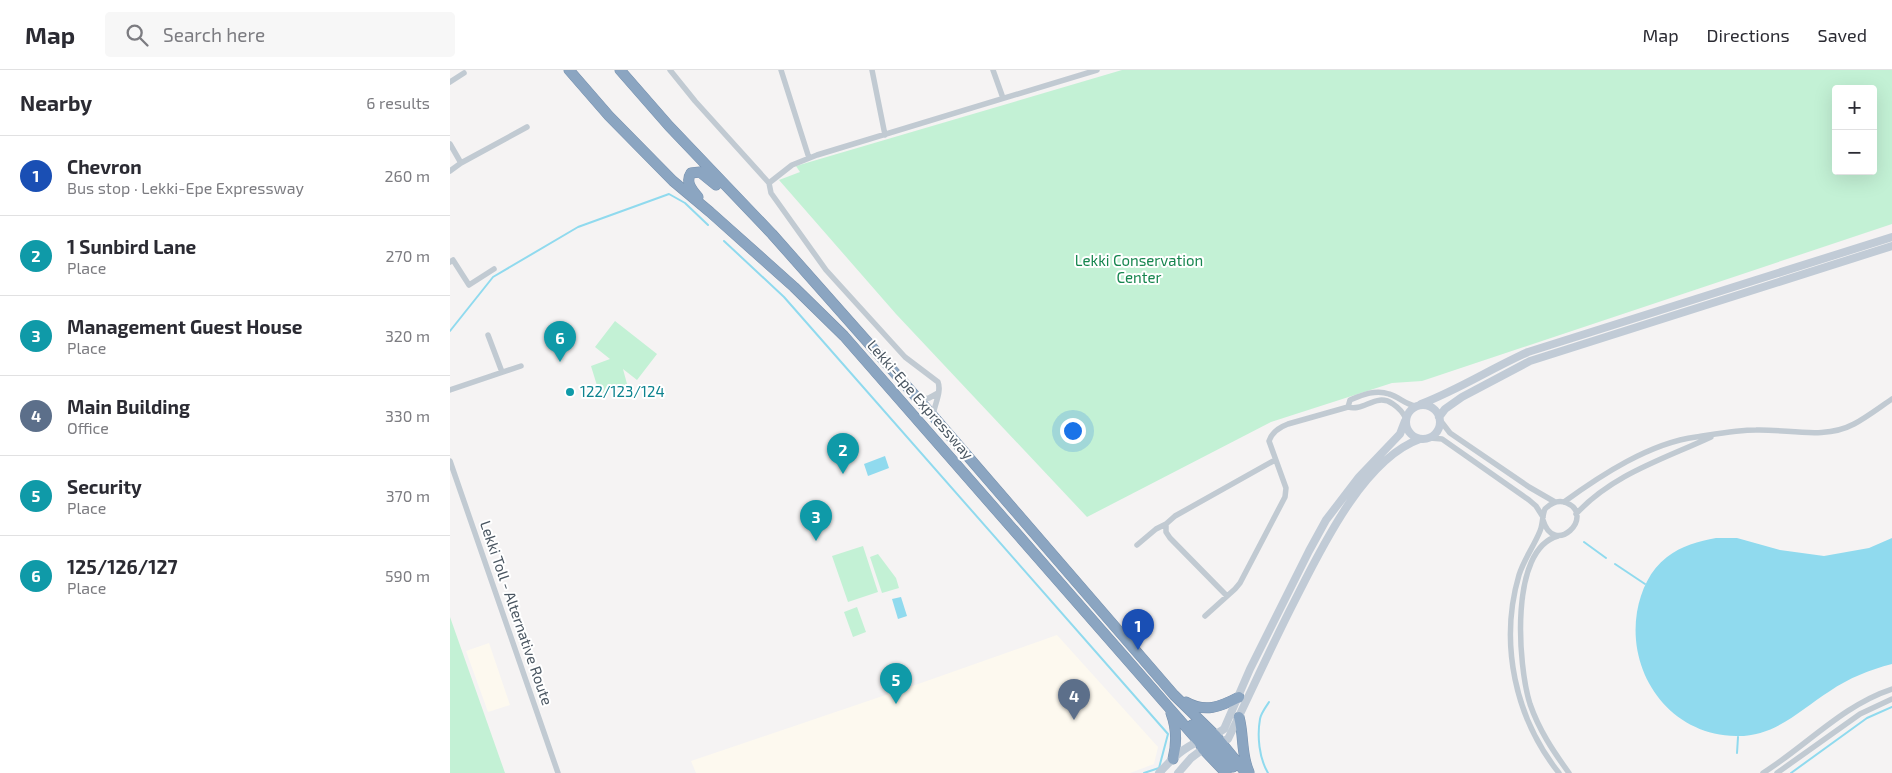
<!DOCTYPE html>
<meta charset="utf-8">
<style>
body{margin:0;font-family:"Exo 2",sans-serif;background:#f7f7f7;color:#2b2b33}
.controls{position:absolute;right:15px;top:15px;display:grid;overflow:hidden;border-radius:5px;box-shadow:0 5px 20px #0002}
.controls button{width:45px;height:45px;display:grid;place-items:center;padding:0;border:0;border-bottom:1px solid #e1e1e2;background:#fff;color:#2b2b33;font:25px sans-serif}
.you{position:absolute;left:622px;top:360px;width:18px;height:18px;margin:-12px;border:4px solid #fff;border-radius:50%;background:#1a73e8;box-shadow:0 0 0 8px #1a73e833}
.badge{display:grid;place-items:center;width:32px;height:32px;border-radius:50%;background:#2563eb;color:#fff;font-size:16px;font-weight:700}
.pin{position:absolute;translate:-50% -41px;filter:drop-shadow(0 1px 2px #0008)}
.pin::after{content:'';position:absolute;top:26px;width:18px;height:15px;background:inherit;clip-path:polygon(0 0,100% 0,50% 100%)}
.list{margin:0;padding:0;list-style:none}
h2{display:flex;justify-content:space-between;align-items:center;height:65px;margin:0;padding:0 20px;font-size:21px}
h2 small{font-size:16px;font-weight:400;color:#7c7c81}
.list li{display:grid;grid-template-columns:32px 1fr auto;gap:15px;align-items:center;box-sizing:border-box;height:80px;padding:0 20px;border-top:1px solid #e1e1e2}
.list b{display:block;font-size:19px;white-space:nowrap}
.list p{margin:0;font-size:16px;white-space:nowrap;color:#7c7c81}
.list em{font-size:16px;font-style:normal;color:#7c7c81}
.icon{flex:none;width:28px;height:28px;fill:none;stroke:currentColor;stroke-width:2;stroke-linecap:round;stroke-linejoin:round}
.map{position:relative;flex:none;width:1442px;height:703px;overflow:hidden}
header{display:flex;align-items:center;gap:30px;box-sizing:border-box;height:70px;padding:0 25px;background:#fff;border-bottom:1px solid #e1e1e2}
header strong{font-size:24px}
nav{display:flex;gap:28px;margin-inline-start:auto;font-size:18px}
.search{width:350px;height:45px;background:#f7f7f7;display:flex;align-items:center;gap:12px;box-sizing:border-box;padding:0 18px;border-radius:5px;color:#7c7c81;font-size:19px}
main{display:flex}
aside{flex:1;background:#fff}
.map>svg:first-child{display:block}
.commercial{fill:#fdf9ef}
.green{fill:#c3f1d5;fill-rule:evenodd}
.water{fill:#90daee}
.lines{fill:none;stroke-linecap:round;stroke-linejoin:round}
.stream{stroke:#90daee;stroke-width:2}
.highway-casing{stroke:#7690ad;stroke-width:11}
.street{stroke:#c1cad2;stroke-width:5.5}
.secondary{stroke:#c1cbd6;stroke-width:8}
.highway{stroke:#8ba5c1;stroke-width:10}
.culture-dot{fill:#0f9aa8;stroke:#fff;stroke-width:2}
.labels{text-anchor:middle;stroke-width:4;stroke-linejoin:round;paint-order:stroke}
.park-label{font-size:15px;fill:#17864f;stroke:#fff}
.culture-label{font-size:15px;fill:#0d838f;stroke:#fff;text-anchor:start}
.street-label{font-size:15px;fill:#4a5661;stroke:#fff}
</style>
<header>
<strong>Map</strong>
<div class="search"><svg class="icon" aria-label="search" viewBox="0 0 24 24"><circle cx="10" cy="10" r="6"/><path d="M15 15l6 6"/></svg>Search here</div>
<nav><a>Map</a><a>Directions</a><a>Saved</a></nav>
</header>
<main>
<aside>
<h2>Nearby<small>6 results</small></h2>
<ul class="list">
<li><span class="badge" style="background:#1a4fb4">1</span><div><b>Chevron</b><p>Bus stop · Lekki-Epe Expressway</p></div><em>260 m</em></li>
<li><span class="badge" style="background:#0f9aa8">2</span><div><b>1 Sunbird Lane</b><p>Place</p></div><em>270 m</em></li>
<li><span class="badge" style="background:#0f9aa8">3</span><div><b>Management Guest House</b><p>Place</p></div><em>320 m</em></li>
<li><span class="badge" style="background:#5c6f8a">4</span><div><b>Main Building</b><p>Office</p></div><em>330 m</em></li>
<li><span class="badge" style="background:#0f9aa8">5</span><div><b>Security</b><p>Place</p></div><em>370 m</em></li>
<li><span class="badge" style="background:#0f9aa8">6</span><div><b>125/126/127</b><p>Place</p></div><em>590 m</em></li>
</ul>
</aside>
<div class="map">
<svg width="1442" height="703" viewBox="0 0 1442 703">
<rect width="100%" height="100%" fill="#f5f3f3"/>
<path class="commercial" d="M 607,565 L 708,677 L 704,694 L 680,703 L 246,703 L 241,691 L 471,613 Z
M 39,573 L 60,635 L 38,642 L 16,581 Z"/>
<path class="green" d="M 672,0 L 1442,0 L 1442,154 L 972,311 L 942,313 L 821,352 L 637,447 L 446,244 L 329,110 L 350,102 L 346,96 ZM 1386,19 L 1423,19 L 1423,101 L 1386,101 Z
M 165,251 L 207,284 L 187,310 L 173,299 L 177,314 L 152,323 L 149,322 L 141,296 L 160,289 L 145,277 Z
M 413,476 L 428,522 L 398,532 L 382,486 Z
M 428,484 L 446,508 L 449,518 L 432,523 L 420,487 Z
M 407,537 L 416,562 L 403,567 L 394,542 Z
M 0,547 L 55,703 L 0,703 Z"/>
<path class="water" d="M 435,386 L 439,398 L 418,406 L 414,394 Z
M 1266,468 L 1287,468 L 1330,480 L 1374,486 L 1419,478 L 1442,468 L 1442,594 C 1419,600 1399,608 1380,621 C 1350,640 1325,667 1286,666 C 1220,665 1177,604 1187,542 C 1191,520 1200,500 1217,487 C 1231,476 1249,471 1266,468 Z
M 451,527 L 457,546 L 448,549 L 442,529 Z"/>
<g class="lines">
<path class="stream" d="M 274,171 L 334,227 L 718,664 L 709,698 L 694,703
M 0,261 L 43,207 L 128,157 L 219,124 L 235,133 L 258,155
M 1134,472 L 1156,488
M 1165,494 L 1195,514
M 1287,683 L 1288,667
M 818,703 C 809,688 807,666 810,649 C 811,643 816,637 819,632
M 1341,703 L 1417,648 L 1442,637"/>
<g class="highway-casing">
<path id="highway" d="M 119,0 L 159,46 L 223,111 L 260,142 L 344,217 L 394,266 L 749,672 L 753,679 L 776,703
M 170,0 L 219,56 L 322,164 L 483,346 L 724,625 L 765,665 L 796,703
M 248,127 C 242,120 235,112 241,103 L 250,102 L 266,115
M 736,632 C 755,643 770,637 789,627
M 721,643 C 727,659 727,673 723,689
M 789,647 C 794,665 791,685 799,702
M 742,655 L 751,663 L 769,673
M 749,672 L 761,677 L 783,697"/>
</g>
<path class="street" d="M 220,0 L 245,31 L 319,113 L 321,123 L 376,200 L 455,287 L 488,312 C 492,322 484,335 483,346
M 331,0 L 359,88
M 422,0 L 435,65
M 543,0 L 553,28
M 0,12 L 14,3
M 0,74 L 11,93 L 0,101
M 11,93 L 77,57
M 319,113 L 342,95 L 367,85 L 647,0
M 0,192 L 3,190 L 19,215 L 44,199
M 38,265 L 52,302
M 0,320 L 71,296
M 469,330 L 479,328 L 488,323
M 898,337 L 900,330 C 912,325 926,319 939,324 C 949,327 955,334 965,336
M 990,350 L 1000,363 L 1079,417 L 1105,432
M 980,368 L 992,369 L 1079,430 L 1086,436 L 1093,447
M 0,391 L 108,703
M 1114,432 C 1151,405 1200,373 1246,367 C 1266,364 1287,360 1306,360 C 1339,359 1374,370 1404,354 C 1417,347 1430,337 1442,329
M 1126,444 C 1163,404 1214,389 1261,367
M 1093,450 C 1104,488 1146,446 1117,433 C 1108,429 1101,433 1095,439 C 1092,446 1093,454 1090,461 C 1084,476 1074,489 1069,505 C 1049,573 1065,648 1109,703
M 1108,466 C 1059,479 1068,596 1080,634 C 1089,660 1103,681 1119,703
M 687,475 L 706,459 L 716,454
M 777,526 L 720,468 L 716,462 L 716,454 L 725,446 L 825,390
M 755,546 L 785,519 L 790,513 L 835,427 L 836,418 L 819,371 C 822,362 830,357 838,354 L 898,337 C 914,342 926,322 943,334 C 949,338 953,342 956,349
M 1313,703 C 1356,676 1393,635 1442,619
M 1327,703 L 1410,644 L 1442,629"/>
<path class="secondary" d="M 971,334 C 1008,320 1042,298 1078,282 L 1442,167
M956 352a17 17 0 1 1 34 0a17 17 0 1 1-34 0Z
M 989,347 L 995,339 L 1012,327 L 1080,291 L 1442,176
M 709,703 C 717,695 725,685 735,679 C 747,670 762,668 774,659 L 800,599 L 859,481 L 876,450 L 909,407 L 950,364 L 955,351
M 728,703 L 741,688 L 753,679 L 778,669 C 800,624 821,577 844,532 C 870,481 913,389 970,369"/>
<use href="#highway" class="highway"/>
</g>
<circle class="culture-dot" cx="120" cy="322" r="5"/>
<g class="labels">
<g class="park-label">
<text x="689" y="196">Lekki Conservation<tspan x="689" dy="17">Center</tspan></text>
</g>
<g class="culture-label">
<text x="130" y="327">122/123/124</text>
</g>
<g class="street-label">
<text transform="translate(470 330) rotate(49)" y="5">Lekki-Epe Expressway</text>
<text transform="translate(66 543) rotate(71)" y="5">Lekki Toll - Alternative Route</text>
</g>
</g>
</svg>
<div class="controls">
<button>+</button>
<button>−</button>
</div>
<div class="you"></div>
<div class="pin badge" style="left:688px;top:580px;background:#1a4fb4">1</div>
<div class="pin badge" style="left:393px;top:404px;background:#0f9aa8">2</div>
<div class="pin badge" style="left:366px;top:471px;background:#0f9aa8">3</div>
<div class="pin badge" style="left:624px;top:650px;background:#5c6f8a">4</div>
<div class="pin badge" style="left:446px;top:634px;background:#0f9aa8">5</div>
<div class="pin badge" style="left:110px;top:292px;background:#0f9aa8">6</div>
</div>
</main>
